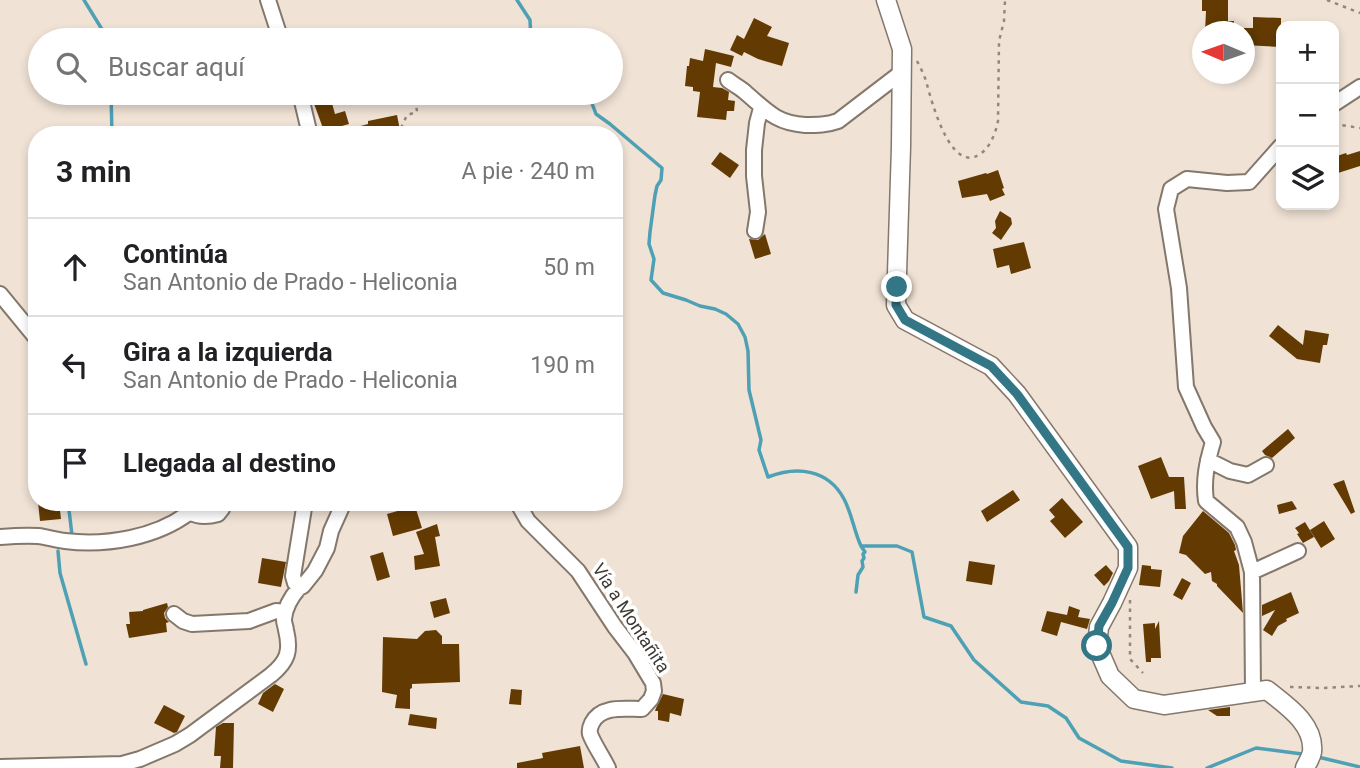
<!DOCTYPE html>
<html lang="es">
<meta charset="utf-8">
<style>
body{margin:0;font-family:Roboto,sans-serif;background:#f6f6f6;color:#202124}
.controls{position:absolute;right:21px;top:21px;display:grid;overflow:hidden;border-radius:14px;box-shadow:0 4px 10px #0003}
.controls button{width:63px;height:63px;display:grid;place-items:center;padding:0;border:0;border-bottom:2px solid #e0e0e0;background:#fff;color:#202124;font:35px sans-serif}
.compass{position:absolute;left:1192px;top:21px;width:63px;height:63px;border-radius:50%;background:#fff;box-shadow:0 4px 10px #0003;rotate:272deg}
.stop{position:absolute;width:21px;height:21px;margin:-16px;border:5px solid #337787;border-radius:50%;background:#fff}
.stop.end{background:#337787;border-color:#fff;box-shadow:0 2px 7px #0008}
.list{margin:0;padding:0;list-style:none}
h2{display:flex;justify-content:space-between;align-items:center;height:91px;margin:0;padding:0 28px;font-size:30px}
h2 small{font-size:23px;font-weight:400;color:#757577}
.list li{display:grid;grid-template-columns:46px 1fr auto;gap:21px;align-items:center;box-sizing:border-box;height:98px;padding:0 28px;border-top:2px solid #e0e0e0}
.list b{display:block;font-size:26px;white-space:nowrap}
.list p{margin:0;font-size:23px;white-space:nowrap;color:#757577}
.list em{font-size:23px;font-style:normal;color:#757577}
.icon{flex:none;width:38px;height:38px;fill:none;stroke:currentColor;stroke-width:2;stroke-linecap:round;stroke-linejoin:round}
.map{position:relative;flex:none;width:1360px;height:768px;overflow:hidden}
.search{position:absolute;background:#fff;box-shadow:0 4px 10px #0003;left:28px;top:28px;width:595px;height:77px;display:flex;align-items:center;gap:18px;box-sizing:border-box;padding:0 24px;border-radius:38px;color:#757577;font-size:26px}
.panel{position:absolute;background:#fff;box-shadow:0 4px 10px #0003;left:28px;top:126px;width:595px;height:385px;border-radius:28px}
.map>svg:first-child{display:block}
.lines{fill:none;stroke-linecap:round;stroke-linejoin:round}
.stream{stroke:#4ea0b4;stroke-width:3.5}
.building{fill:#633b02}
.minor-casing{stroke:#84786c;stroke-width:18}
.tertiary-casing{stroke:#84786c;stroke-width:21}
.path{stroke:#92887f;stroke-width:2.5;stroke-dasharray:3.5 5;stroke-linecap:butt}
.minor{stroke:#fff;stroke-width:14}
.tertiary{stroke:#fff;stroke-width:18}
.route{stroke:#337787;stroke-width:9}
.labels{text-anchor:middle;stroke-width:7;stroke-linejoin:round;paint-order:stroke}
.street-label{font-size:18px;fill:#3f3a34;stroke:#fff}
</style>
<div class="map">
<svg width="1360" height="768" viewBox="0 0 1360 768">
<rect width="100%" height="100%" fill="#f0e2d5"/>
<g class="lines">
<path class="stream" d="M 84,0 L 103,31 L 104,40
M 517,0 L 530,20 L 531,40
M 111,93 L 112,135
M 588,93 L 596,114 L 610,124 L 662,168 L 661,180 L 657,186 L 655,195 L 650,232 L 649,244 L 654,259 L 651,280 L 663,293 L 686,300 L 700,306 L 715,309 L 726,314 L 738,324 L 745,337 L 748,351 L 749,390 L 761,440 L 759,450 L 768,477 C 797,466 828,469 844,499 C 852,514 854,531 861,546 L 897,546 L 912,552 L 924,617 L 951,626 L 974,660 L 1021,702 L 1048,706 L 1066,718 L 1079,738 L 1121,761 L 1172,768
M 68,502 L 72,535
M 58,551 L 60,573 L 86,664
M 856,592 L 858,575 L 863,567 L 862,561 L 864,558 L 863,554 L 865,552 L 861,546
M 1318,757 L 1360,767
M 1207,768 L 1256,748 L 1302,754"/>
</g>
<path class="building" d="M 1202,0 L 1228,0 L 1228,21 L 1234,21 L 1233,32 L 1205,32 L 1206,11 L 1202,11 Z
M 1253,17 L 1281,18 L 1281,47 L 1244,45 L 1244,28 L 1253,28 Z
M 754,18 L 772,27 L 767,36 L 789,43 L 782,66 L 758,59 L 744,52 L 742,56 L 730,50 L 737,35 L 744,39 Z
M 705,49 L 734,56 L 731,67 L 716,63 L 713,87 L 722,88 L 729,92 L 728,100 L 735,101 L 734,111 L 727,111 L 726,120 L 697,117 L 700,92 L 693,91 L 693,87 L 685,86 L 687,66 L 689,66 L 690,58 L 703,61 Z
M 330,96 L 335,114 L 345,111 L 349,124 L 324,131 L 313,101 Z
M 397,115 L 401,135 L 343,135 L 342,131 L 368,124 L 368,121 Z
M 1360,151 L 1360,166 L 1338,173 L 1334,157 L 1346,153 L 1347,155 Z
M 720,152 L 739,165 L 730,178 L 711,164 Z
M 998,170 L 1004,188 L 1002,189 L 1005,195 L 990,201 L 987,194 L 962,198 L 958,181 L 986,173 L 987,174 Z
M 1000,211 L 1011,218 L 1012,224 L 1001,240 L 992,233 L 996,228 L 995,221 Z
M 765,234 L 771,254 L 755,259 L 749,239 L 758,240 Z
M 1024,242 L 1031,268 L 1011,274 L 1009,265 L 997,268 L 993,249 Z
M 1278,325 L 1303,345 L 1305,330 L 1329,334 L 1327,345 L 1323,345 L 1320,363 L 1297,359 L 1269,336 Z
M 1288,429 L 1295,438 L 1272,458 L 1265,455 L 1262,451 Z
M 1161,457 L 1169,477 L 1184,477 L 1186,509 L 1175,509 L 1174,491 L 1151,499 L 1138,466 Z
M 1344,480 L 1355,512 L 1351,514 L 1333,484 Z
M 1013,490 L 1020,500 L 987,522 L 981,511 Z
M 1062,498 L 1083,522 L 1065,538 L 1050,521 L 1055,517 L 1049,510 Z
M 1292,501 L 1297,509 L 1279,514 L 1277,505 Z
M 38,502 L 59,502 L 61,519 L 40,521 Z
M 415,506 L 422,528 L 393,536 L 387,514 Z
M 1203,511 L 1229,533 L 1235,545 L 1236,550 L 1234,551 L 1239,565 L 1243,613 L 1217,586 L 1217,584 L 1212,581 L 1211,572 L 1205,574 L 1186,555 L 1179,553 L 1183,536 Z
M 1324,521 L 1335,539 L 1321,548 L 1310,530 Z
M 1305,522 L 1314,537 L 1303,543 L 1297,534 L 1299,533 L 1295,528 Z
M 437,524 L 440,536 L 435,537 L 440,566 L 415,570 L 414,556 L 424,554 L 416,532 Z
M 383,552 L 390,577 L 377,581 L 370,556 Z
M 262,558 L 286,562 L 281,587 L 258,583 Z
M 969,561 L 995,565 L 992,585 L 966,581 Z
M 1106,565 L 1113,573 L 1109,581 L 1104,586 L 1094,575 Z
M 1142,565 L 1151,566 L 1151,569 L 1162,570 L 1160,587 L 1139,585 Z
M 1182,578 L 1191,583 L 1182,600 L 1173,595 Z
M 1291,592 L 1299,613 L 1286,619 L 1287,621 L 1278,626 L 1272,636 L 1263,630 L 1275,610 L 1262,616 L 1262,605 Z
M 446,598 L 450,613 L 434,618 L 430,602 Z
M 167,603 L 168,607 L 164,613 L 165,618 L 169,622 L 166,623 L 167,632 L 129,638 L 126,624 L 130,624 L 129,612 L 143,611 L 143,610 Z
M 1069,606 L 1080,610 L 1078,617 L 1090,619 L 1087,629 L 1061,622 L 1057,636 L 1041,631 L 1047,611 L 1067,615 Z
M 1159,621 L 1161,658 L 1151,658 L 1151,662 L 1146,662 L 1143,624 L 1155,623 L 1155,629 Z
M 436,630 L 442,636 L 442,644 L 459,644 L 460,682 L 412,684 L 412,688 L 410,689 L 410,709 L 395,708 L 397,695 L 382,692 L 383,637 L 417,639 L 425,631 Z
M 275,684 L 284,689 L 273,712 L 258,704 L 263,693 Z
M 511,689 L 522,690 L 521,705 L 509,704 Z
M 663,694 L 684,699 L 681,716 L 670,713 L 669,722 L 658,720 L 658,711 L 655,711 L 656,708 Z
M 164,705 L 185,716 L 177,732 L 174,733 L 154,723 Z
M 1230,707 L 1230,716 L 1217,716 L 1208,710 Z
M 410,714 L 437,718 L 436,729 L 408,725 Z
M 223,723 L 234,723 L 233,768 L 220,768 L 221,756 L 214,756 L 216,727 Z
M 580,746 L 584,768 L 517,768 L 517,763 L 543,758 L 542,753 Z"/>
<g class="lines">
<g class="minor-casing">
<path id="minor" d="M 268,0 L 281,40
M 728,80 C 734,85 741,88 746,93 C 767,111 776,123 805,125 C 817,125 827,125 838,121 L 902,72
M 300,93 L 310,135
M 1334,104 L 1360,87
M 755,231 L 758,212 L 754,176 L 754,150 L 757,123 L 761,108
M 0,294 L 37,339
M 1208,460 L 1230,471 L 1248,475 L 1266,465
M 181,502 C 188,517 204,518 218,514 L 222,509 L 223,502
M 305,502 L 293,576 L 295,583 L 299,588 L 303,586 L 315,571 L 327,548 L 331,531 L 344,502
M 517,502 L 528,521 L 578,571 L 615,627 L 635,653 L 653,683 L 654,691 L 651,699 L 642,709 C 625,709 601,705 592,723 C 590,727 589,730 590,734 C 594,745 603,757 608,768
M 0,537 C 12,536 26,535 38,536 C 47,537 56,540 65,541 C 106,546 156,538 190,512
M 1252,572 L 1298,551
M 174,614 L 183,621 L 192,624 L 249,621 L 276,611 L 285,612
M 1253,692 L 1252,572 L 1244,542 L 1237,527 L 1206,501 C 1203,480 1207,462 1213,442 L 1204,427 L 1186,387 L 1179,288 L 1166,209 L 1171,189 L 1187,179 L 1227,183 L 1249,182 L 1281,146
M 0,767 L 122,764 L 140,759 L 175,744 L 190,735 L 271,675 C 288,661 291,651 286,630 C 285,623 284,625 284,619 C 285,608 292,596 299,588"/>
</g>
<g class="tertiary-casing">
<path id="tertiary" d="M 886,0 L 902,49 L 901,147 L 896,305 L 905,320 L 991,366 L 1017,394 L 1128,547 L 1128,568 L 1112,603 L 1099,627 L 1097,646 L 1110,676 L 1134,699 L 1164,705 L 1267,690 C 1286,705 1315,724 1312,752 C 1311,758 1307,763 1305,768"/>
</g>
<path class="path" d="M 1327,0 L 1360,13
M 917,61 C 920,67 924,74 926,81 C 931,99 950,175 980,154 C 990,148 996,132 998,121 L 999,41 L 1004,21 L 1005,0
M 1334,124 L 1360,128
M 401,128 L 407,115 L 417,112 C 417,106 413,102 408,101
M 1130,600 L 1130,659 L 1143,673
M 1290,687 L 1323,688 L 1360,686"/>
<use href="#minor" class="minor"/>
<use href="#tertiary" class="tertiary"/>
</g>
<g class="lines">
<path class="route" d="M 897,287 L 896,305 L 905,320 L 991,366 L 1017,394 L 1128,547 L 1128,568 L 1112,603 L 1099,626 L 1097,646"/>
</g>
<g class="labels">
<g class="street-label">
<text transform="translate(631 618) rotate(57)" y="6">Vía a Montañita</text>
</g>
</g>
</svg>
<div class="controls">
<button>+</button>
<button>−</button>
<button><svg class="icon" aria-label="layers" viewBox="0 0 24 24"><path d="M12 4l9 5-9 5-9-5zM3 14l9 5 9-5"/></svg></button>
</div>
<svg class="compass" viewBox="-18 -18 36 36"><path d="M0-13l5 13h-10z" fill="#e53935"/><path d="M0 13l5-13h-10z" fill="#757577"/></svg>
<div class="stop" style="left:1097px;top:646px"></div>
<div class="stop end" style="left:897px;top:287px"></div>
<div class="search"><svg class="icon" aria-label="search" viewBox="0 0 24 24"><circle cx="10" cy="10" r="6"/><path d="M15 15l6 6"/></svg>Buscar aquí</div>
<section class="panel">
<h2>3 min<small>A pie · 240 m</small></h2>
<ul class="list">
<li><svg class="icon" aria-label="ahead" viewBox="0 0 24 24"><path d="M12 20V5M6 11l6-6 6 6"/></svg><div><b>Continúa</b><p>San Antonio de Prado - Heliconia</p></div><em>50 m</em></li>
<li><svg class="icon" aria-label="left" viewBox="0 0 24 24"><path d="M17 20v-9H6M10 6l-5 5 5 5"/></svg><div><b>Gira a la izquierda</b><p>San Antonio de Prado - Heliconia</p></div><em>190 m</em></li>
<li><svg class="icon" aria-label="arrive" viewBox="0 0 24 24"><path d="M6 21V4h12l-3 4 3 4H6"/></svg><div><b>Llegada al destino</b></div></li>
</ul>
</section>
</div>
